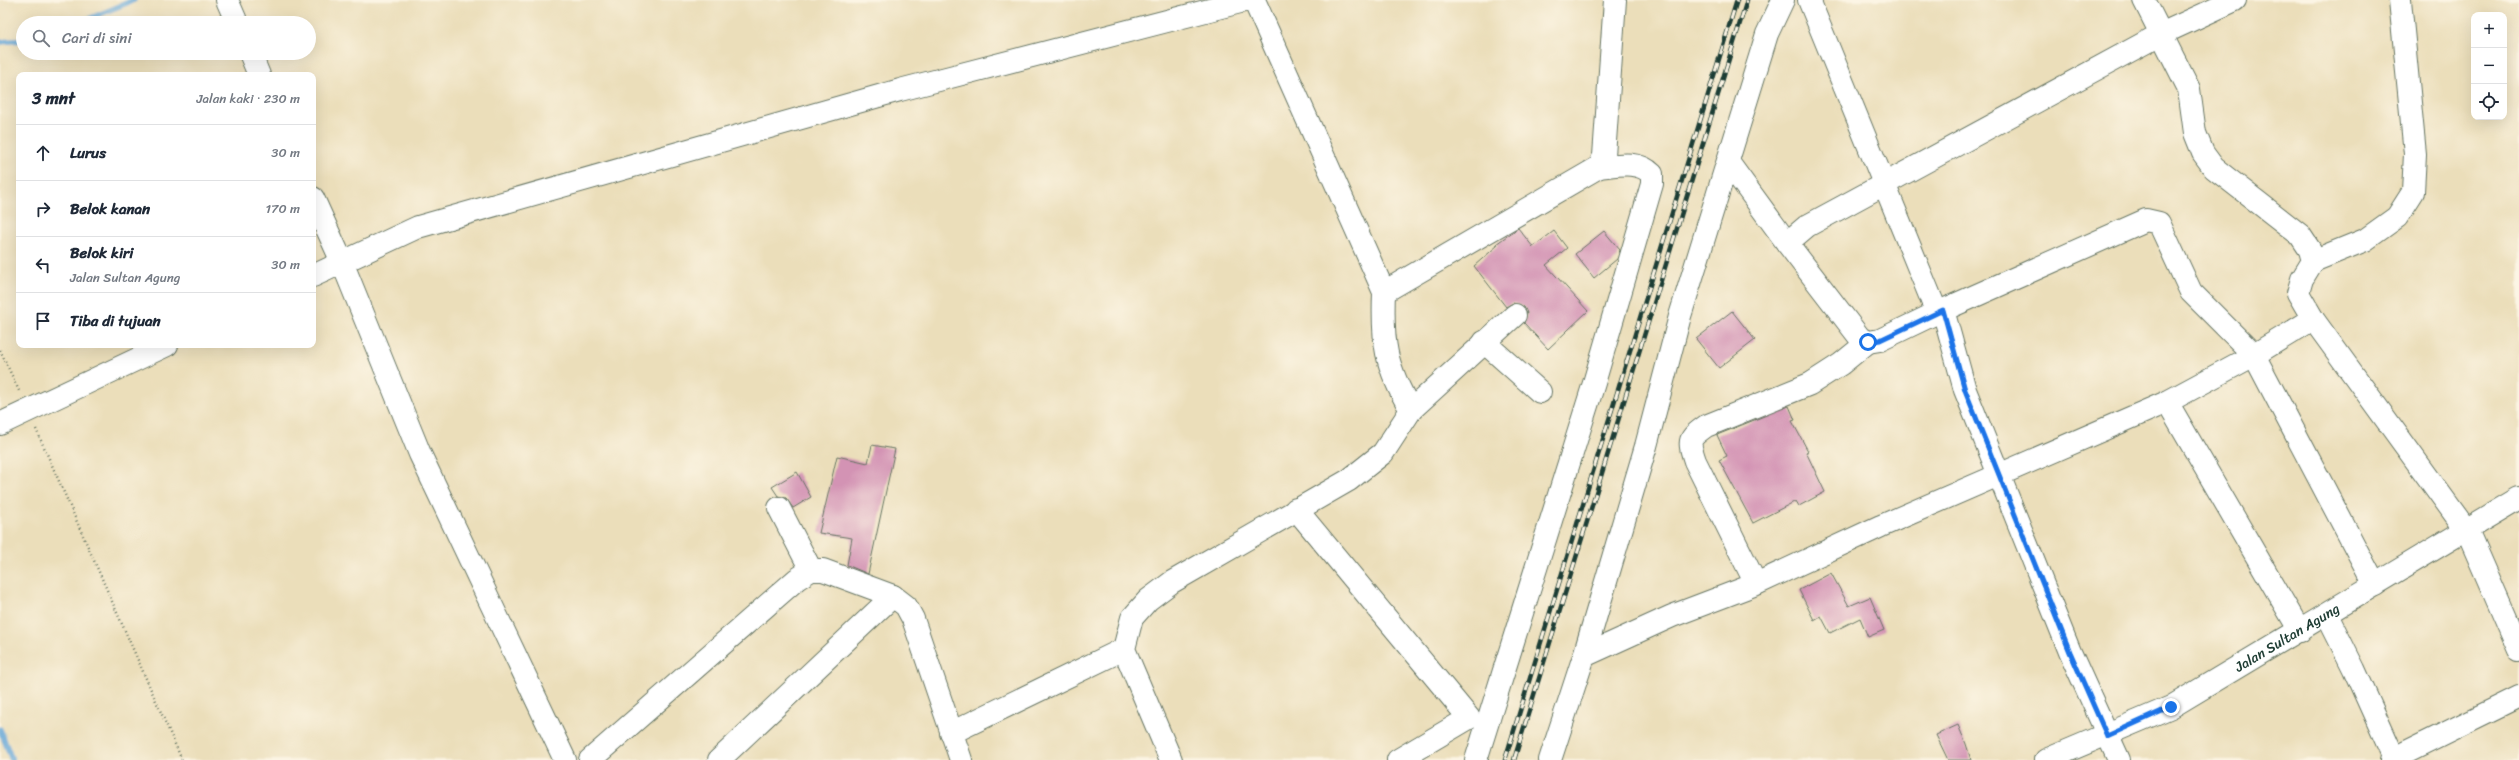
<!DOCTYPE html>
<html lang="id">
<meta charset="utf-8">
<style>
body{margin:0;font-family:Sriracha,sans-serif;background:#f6f6f7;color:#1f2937}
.controls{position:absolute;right:12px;top:12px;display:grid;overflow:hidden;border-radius:8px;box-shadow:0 4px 16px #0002}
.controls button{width:36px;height:36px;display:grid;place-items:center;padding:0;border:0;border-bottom:1px solid #e0e1e3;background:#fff;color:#1f2937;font:20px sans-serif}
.stop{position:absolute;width:12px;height:12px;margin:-9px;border:3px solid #1a73e8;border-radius:50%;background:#fff}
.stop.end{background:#1a73e8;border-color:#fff;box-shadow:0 1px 4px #0008}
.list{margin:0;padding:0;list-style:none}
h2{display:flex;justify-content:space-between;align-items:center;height:52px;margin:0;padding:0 16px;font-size:17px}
h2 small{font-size:13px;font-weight:400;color:#747a83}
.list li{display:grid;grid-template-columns:26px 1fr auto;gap:12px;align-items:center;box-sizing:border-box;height:56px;padding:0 16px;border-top:1px solid #e0e1e3}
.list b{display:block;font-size:15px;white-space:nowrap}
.list p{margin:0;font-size:13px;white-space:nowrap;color:#747a83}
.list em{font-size:13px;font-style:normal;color:#747a83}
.icon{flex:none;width:22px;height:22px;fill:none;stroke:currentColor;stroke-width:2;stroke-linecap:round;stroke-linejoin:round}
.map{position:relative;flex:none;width:2519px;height:760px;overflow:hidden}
.search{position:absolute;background:#fff;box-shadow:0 4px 16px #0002;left:16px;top:16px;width:300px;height:44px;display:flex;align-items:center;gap:10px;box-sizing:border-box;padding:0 14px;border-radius:22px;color:#747a83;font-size:15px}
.panel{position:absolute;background:#fff;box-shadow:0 4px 16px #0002;left:16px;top:72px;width:300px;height:276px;border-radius:8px}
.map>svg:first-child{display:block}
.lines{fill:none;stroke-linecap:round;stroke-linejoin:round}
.stream{stroke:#62a5d7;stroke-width:5.5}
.building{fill:#d393b4}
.minor-casing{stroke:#667563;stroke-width:24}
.path{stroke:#667563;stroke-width:2.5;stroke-dasharray:1 3;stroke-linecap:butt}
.minor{stroke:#fff;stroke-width:22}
.rail-casing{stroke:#1f3d34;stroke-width:4.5}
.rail{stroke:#fcf5e5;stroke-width:3;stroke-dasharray:9;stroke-linecap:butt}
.route{stroke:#1a73e8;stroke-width:5}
.labels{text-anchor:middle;stroke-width:4;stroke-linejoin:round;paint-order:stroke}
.street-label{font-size:14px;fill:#1f3d34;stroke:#fcf5e5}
</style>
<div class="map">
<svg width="2519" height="760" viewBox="0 0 2519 760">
<rect width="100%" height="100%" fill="#fcf5e5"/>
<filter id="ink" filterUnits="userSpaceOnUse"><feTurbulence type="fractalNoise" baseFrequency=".025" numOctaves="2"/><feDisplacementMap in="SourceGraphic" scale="8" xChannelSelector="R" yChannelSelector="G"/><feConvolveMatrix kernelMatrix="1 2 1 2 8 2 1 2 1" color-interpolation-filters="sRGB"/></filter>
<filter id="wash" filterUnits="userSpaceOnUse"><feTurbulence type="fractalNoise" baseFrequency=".012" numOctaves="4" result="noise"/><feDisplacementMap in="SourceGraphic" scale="16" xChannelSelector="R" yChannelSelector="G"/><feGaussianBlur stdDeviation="0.9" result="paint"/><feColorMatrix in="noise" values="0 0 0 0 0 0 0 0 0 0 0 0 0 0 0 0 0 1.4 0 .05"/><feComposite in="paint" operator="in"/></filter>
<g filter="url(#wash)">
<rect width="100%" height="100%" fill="#ebdeba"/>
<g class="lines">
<path class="stream" d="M 79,23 L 134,0
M 0,42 L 23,40
M 0,729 L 12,760"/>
</g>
<g id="blocks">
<path class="building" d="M 1518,228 L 1533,247 L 1554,231 L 1567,248 L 1546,265 L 1588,311 L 1548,349 L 1524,323 L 1527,313 L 1524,307 L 1513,303 L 1506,307 L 1474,266 L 1498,245 L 1496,244 Z
M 1604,231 L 1620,250 L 1617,259 L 1594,278 L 1575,254 Z
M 1732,311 L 1755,340 L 1719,368 L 1696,339 Z
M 1789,406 L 1795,420 L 1792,421 L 1808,451 L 1806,452 L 1825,492 L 1799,506 L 1796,501 L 1753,523 L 1719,460 L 1727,456 L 1717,435 Z
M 872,445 L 895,449 L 868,574 L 847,565 L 852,538 L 819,533 L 837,456 L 868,463 Z
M 797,472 L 811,497 L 793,508 L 786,498 L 778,496 L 772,487 Z
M 1831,573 L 1849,606 L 1870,597 L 1884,630 L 1868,637 L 1860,618 L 1830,633 L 1821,616 L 1814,620 L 1799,590 Z
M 1958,725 L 1966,744 L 1971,760 L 1948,760 L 1936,735 Z"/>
</g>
</g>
<g filter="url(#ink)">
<use href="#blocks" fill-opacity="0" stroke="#667563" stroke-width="1"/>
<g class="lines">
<g class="minor-casing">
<g id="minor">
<path d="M 227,0 L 237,23"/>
<path d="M 1809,0 L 1937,313"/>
<path d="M 2144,0 L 2189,89 L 2195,133 L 2203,153 L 2214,168 L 2300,235 L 2310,250 L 2313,261 L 2302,279 L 2298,293 L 2313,319 L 2467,531 L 2519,650"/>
<path d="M 2235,0 L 2161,34 L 1807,226 L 1787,243 L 1860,338 L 1868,342 L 1880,340 L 1932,315 L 2146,220 L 2159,223 L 2191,292 L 2254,355 L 2375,585"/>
<path d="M 250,53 L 259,75"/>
<path d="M 1728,162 L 1787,243"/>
<path d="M 313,198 L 342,262 L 420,454 L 565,760"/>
<path d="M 2313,261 L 2365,240 L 2397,217 L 2413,192 L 2415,154 L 2400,0"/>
<path d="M 313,276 L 418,227 L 900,90 L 1248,0"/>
<path d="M 1384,292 L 1599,167 L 1604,156 L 1615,0"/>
<path d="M 1943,310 L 1965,390 L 2070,652 L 2119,760"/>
<path d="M 1484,342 L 1540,392"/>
<path d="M 2167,402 L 2300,631"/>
<path d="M 1411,410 L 1515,315"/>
<path d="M 0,424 L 167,345"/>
<path d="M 779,508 L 811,570"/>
<path d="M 1296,509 L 1469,718 L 1398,760"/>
<path d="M 1756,584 L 1695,461 C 1688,440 1688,439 1706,426 L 1810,384 L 1841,364 L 1868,342"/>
<path d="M 2327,615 L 2354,669 L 2395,760"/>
<path d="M 1584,656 L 1672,616 L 1756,584 L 1881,526 L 2167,402 L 2254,355 L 2313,319"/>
<path d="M 951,733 L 1124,649"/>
<path d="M 590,760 L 797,579 L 811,570 L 823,570 L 893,596 L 906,606 L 913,619 L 961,760"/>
<path d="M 719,760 L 893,596"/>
<path d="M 1171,760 L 1124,649 L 1132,618 L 1148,600 L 1172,582 L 1349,480 L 1383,453 L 1411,410 C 1385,366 1382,342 1384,292 L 1254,0"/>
<path d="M 1476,760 L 1594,383 L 1652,184 L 1652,174 C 1638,160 1618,165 1599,167"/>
<path d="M 1550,760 L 1584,656 L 1646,446 L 1680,316 L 1767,34 L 1783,0"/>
<path id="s1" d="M 2046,760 L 2171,707 L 2519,498"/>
<path d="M 2391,760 L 2519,697"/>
</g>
</g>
<path class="path" d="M 0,350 L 20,393
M 36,429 L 182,760"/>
<use href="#minor" class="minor"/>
<g class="rail-casing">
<path id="rail" d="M 1505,760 L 1737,0
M 1514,760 L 1747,0"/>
</g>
<use href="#rail" class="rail"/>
</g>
</g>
<g class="lines" filter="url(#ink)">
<path class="route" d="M 1868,342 L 1880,340 L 1943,310 L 1965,390 L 2070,652 L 2107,736 L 2171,707"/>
</g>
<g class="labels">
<g class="street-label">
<text dy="5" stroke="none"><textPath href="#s1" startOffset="271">Jalan Sultan Agung</textPath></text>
</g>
</g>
</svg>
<div class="controls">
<button>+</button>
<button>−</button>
<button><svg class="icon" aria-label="locate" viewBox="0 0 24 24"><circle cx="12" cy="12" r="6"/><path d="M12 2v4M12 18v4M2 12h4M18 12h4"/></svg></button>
</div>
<div class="stop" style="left:1868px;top:342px"></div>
<div class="stop end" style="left:2171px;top:707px"></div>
<div class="search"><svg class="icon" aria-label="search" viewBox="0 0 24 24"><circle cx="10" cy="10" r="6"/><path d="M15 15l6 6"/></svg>Cari di sini</div>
<section class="panel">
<h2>3 mnt<small>Jalan kaki · 230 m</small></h2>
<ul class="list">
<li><svg class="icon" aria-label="ahead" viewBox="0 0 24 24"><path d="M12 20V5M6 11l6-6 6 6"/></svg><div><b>Lurus</b></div><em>30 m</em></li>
<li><svg class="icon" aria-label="right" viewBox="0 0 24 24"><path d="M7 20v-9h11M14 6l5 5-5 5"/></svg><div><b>Belok kanan</b></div><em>170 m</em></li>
<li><svg class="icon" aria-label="left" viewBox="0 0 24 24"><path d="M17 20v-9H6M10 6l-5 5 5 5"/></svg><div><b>Belok kiri</b><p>Jalan Sultan Agung</p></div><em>30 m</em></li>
<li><svg class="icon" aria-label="arrive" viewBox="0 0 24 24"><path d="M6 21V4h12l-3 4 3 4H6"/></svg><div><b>Tiba di tujuan</b></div></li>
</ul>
</section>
</div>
